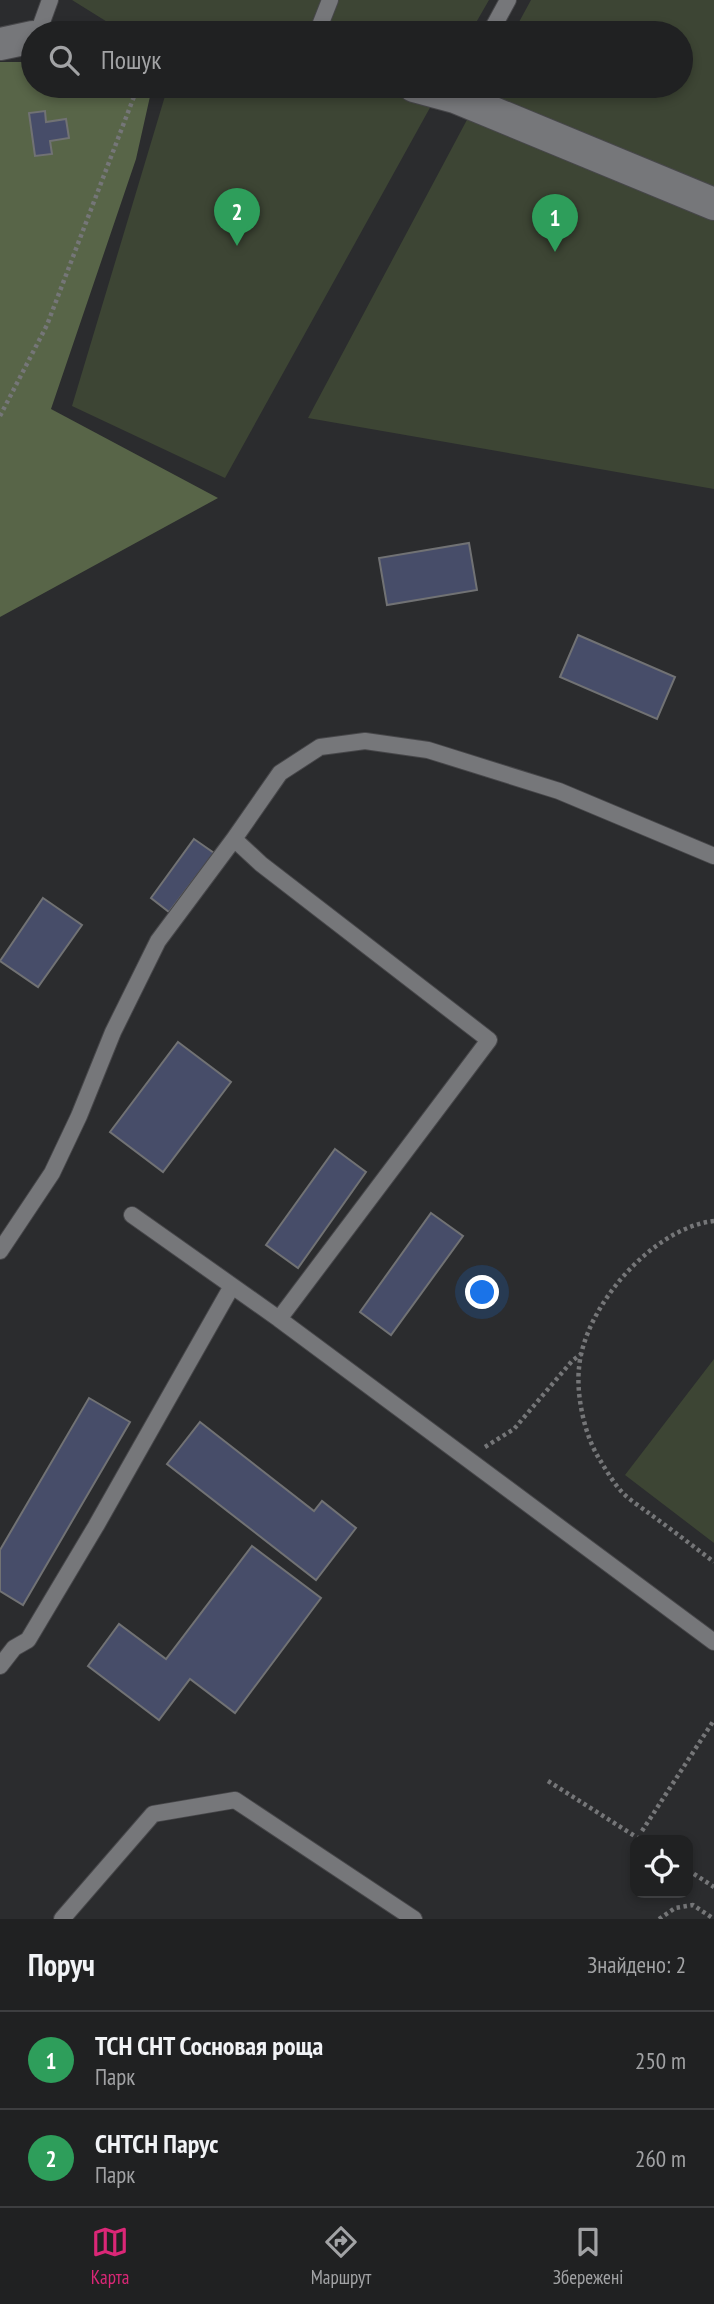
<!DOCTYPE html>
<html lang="uk">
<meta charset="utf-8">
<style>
body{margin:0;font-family:"PT Sans Narrow",sans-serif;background:#28292a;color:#f1f3f6}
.controls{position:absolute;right:21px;bottom:21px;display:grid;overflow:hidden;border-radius:14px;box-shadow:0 4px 10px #0003}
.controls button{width:63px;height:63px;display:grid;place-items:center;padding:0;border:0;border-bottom:2px solid #3d3e40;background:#202122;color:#f1f3f6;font:35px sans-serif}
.you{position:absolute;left:483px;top:1293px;width:24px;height:24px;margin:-18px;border:5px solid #fff;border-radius:50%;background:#1a73e8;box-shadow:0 0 0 10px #1a73e833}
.badge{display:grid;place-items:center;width:46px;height:46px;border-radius:50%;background:#db2777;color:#fff;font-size:23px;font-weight:700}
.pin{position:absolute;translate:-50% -58px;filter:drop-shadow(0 2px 4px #0008)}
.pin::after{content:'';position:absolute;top:37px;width:24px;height:21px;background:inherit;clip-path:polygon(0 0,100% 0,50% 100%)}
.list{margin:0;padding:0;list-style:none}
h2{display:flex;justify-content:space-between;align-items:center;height:91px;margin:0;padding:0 28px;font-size:30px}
h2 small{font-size:23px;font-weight:400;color:#a2a3a5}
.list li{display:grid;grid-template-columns:46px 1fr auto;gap:21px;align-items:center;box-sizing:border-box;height:98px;padding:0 28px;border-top:2px solid #3d3e40}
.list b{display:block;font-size:26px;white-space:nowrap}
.list p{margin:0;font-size:23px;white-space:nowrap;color:#a2a3a5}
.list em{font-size:23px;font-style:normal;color:#a2a3a5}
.icon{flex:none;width:38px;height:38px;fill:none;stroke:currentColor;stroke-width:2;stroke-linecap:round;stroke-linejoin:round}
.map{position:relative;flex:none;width:714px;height:1919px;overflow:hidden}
.search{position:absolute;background:#202122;box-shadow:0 4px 10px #0003;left:21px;right:21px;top:21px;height:77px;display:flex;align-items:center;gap:18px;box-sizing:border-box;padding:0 24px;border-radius:38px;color:#a2a3a5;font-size:26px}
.sheet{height:287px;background:#202122}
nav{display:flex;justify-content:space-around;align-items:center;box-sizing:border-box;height:98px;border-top:2px solid #3d3e40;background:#202122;font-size:19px;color:#a2a3a5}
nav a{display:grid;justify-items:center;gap:4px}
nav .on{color:#db2777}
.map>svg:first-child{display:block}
.green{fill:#3d4534}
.forest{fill:#586548}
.building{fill:#474d69;stroke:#717274;stroke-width:2}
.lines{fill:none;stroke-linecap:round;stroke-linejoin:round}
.lane-casing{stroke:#47474a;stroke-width:18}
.street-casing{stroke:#47474a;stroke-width:34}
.path{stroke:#757678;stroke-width:4.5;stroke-dasharray:3.5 3.5;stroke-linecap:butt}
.lane{stroke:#76777a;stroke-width:16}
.street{stroke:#76777a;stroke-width:32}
</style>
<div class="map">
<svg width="714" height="1919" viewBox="0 0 714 1919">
<rect width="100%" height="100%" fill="#2b2c2e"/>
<path class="green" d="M 72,0 L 489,0 L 470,33 L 125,33 Z
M 531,0 L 714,0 L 714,489 L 308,418 L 485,86 L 681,86 L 681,33 L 513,33 Z
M 168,86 L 442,86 L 225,478 L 72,406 Z
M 714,1359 L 714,1543 L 625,1475 Z"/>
<path class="forest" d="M 0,62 L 33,62 L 33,86 L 149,86 L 151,92 L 136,159 L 51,409 L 218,498 L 0,617 Z"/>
<path class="building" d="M 45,111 L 46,122 L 66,119 L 69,138 L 50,141 L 52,154 L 35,156 L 29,113 Z
M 469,543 L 477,590 L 387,605 L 379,558 Z
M 578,635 L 675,677 L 657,719 L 560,677 Z
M 194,839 L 214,853 L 169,912 L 151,898 Z
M 43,898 L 82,925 L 38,987 L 0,961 Z
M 178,1042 L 231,1082 L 163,1172 L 110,1132 Z
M 335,1149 L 366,1172 L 298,1268 L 266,1245 Z
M 431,1213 L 463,1236 L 391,1335 L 360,1312 Z
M 89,1398 L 130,1422 L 23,1605 L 0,1591 L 0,1550 Z
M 200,1422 L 314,1511 L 322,1501 L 356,1528 L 316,1580 L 167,1464 Z
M 252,1546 L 321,1598 L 235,1713 L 190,1679 L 159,1720 L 88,1666 L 119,1624 L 166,1659 Z"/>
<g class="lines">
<g class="lane-casing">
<path id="lane" d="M 38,33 L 50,0
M 317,33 L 330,0
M 490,33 L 508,0
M 132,1215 L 279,1319 L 714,1642
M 0,1251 L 52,1173 L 79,1116 L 113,1032 L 158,941 L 234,839
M 279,1319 L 489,1040 L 261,864 L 234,839 L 280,773 L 320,747 L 365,741 L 428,750 L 559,791 L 714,856
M 0,1666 L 14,1648 L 28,1640 L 96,1526 L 232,1286
M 62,1919 L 153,1814 L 235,1800 L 414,1919"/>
</g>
<g class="street-casing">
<path id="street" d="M 0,44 L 33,37
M 414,86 L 455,97 L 714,204"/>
</g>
<path class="path" d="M 0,416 L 47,325 L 138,86
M 714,1221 C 652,1228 584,1307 579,1368 C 576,1396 585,1437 600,1460 C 606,1470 613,1482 621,1491 C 629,1500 641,1507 650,1514 C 672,1530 693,1546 714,1562
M 485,1447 L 514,1429 L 572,1361 L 581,1354
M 548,1781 L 641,1840
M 642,1831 L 714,1720
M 688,1870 L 714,1887
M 659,1919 L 675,1908 L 693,1905 L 714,1919"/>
<use href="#lane" class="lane"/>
<use href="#street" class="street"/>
</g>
</svg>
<div class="controls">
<button><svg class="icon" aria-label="locate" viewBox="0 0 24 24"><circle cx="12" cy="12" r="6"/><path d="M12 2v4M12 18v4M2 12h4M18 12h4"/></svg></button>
</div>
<div class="you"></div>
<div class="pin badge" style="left:555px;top:252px;background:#2e9e5b">1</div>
<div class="pin badge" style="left:237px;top:246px;background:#2e9e5b">2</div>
<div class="search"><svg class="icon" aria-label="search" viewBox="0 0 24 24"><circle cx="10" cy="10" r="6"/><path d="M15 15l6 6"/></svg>Пошук</div>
</div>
<section class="sheet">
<h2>Поруч<small>Знайдено: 2</small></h2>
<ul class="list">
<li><span class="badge" style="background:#2e9e5b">1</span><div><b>ТСН СНТ Сосновая роща</b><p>Парк</p></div><em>250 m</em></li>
<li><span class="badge" style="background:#2e9e5b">2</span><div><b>СНТСН Парус</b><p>Парк</p></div><em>260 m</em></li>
</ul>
</section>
<nav>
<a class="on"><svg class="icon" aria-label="map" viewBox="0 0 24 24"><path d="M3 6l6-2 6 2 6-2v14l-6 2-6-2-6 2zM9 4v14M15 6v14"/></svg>Карта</a>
<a><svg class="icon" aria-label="directions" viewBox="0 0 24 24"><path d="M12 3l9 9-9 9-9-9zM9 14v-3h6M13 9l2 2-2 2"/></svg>Маршрут</a>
<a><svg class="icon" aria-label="saved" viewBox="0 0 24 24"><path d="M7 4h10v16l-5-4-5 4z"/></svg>Збережені</a>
</nav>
